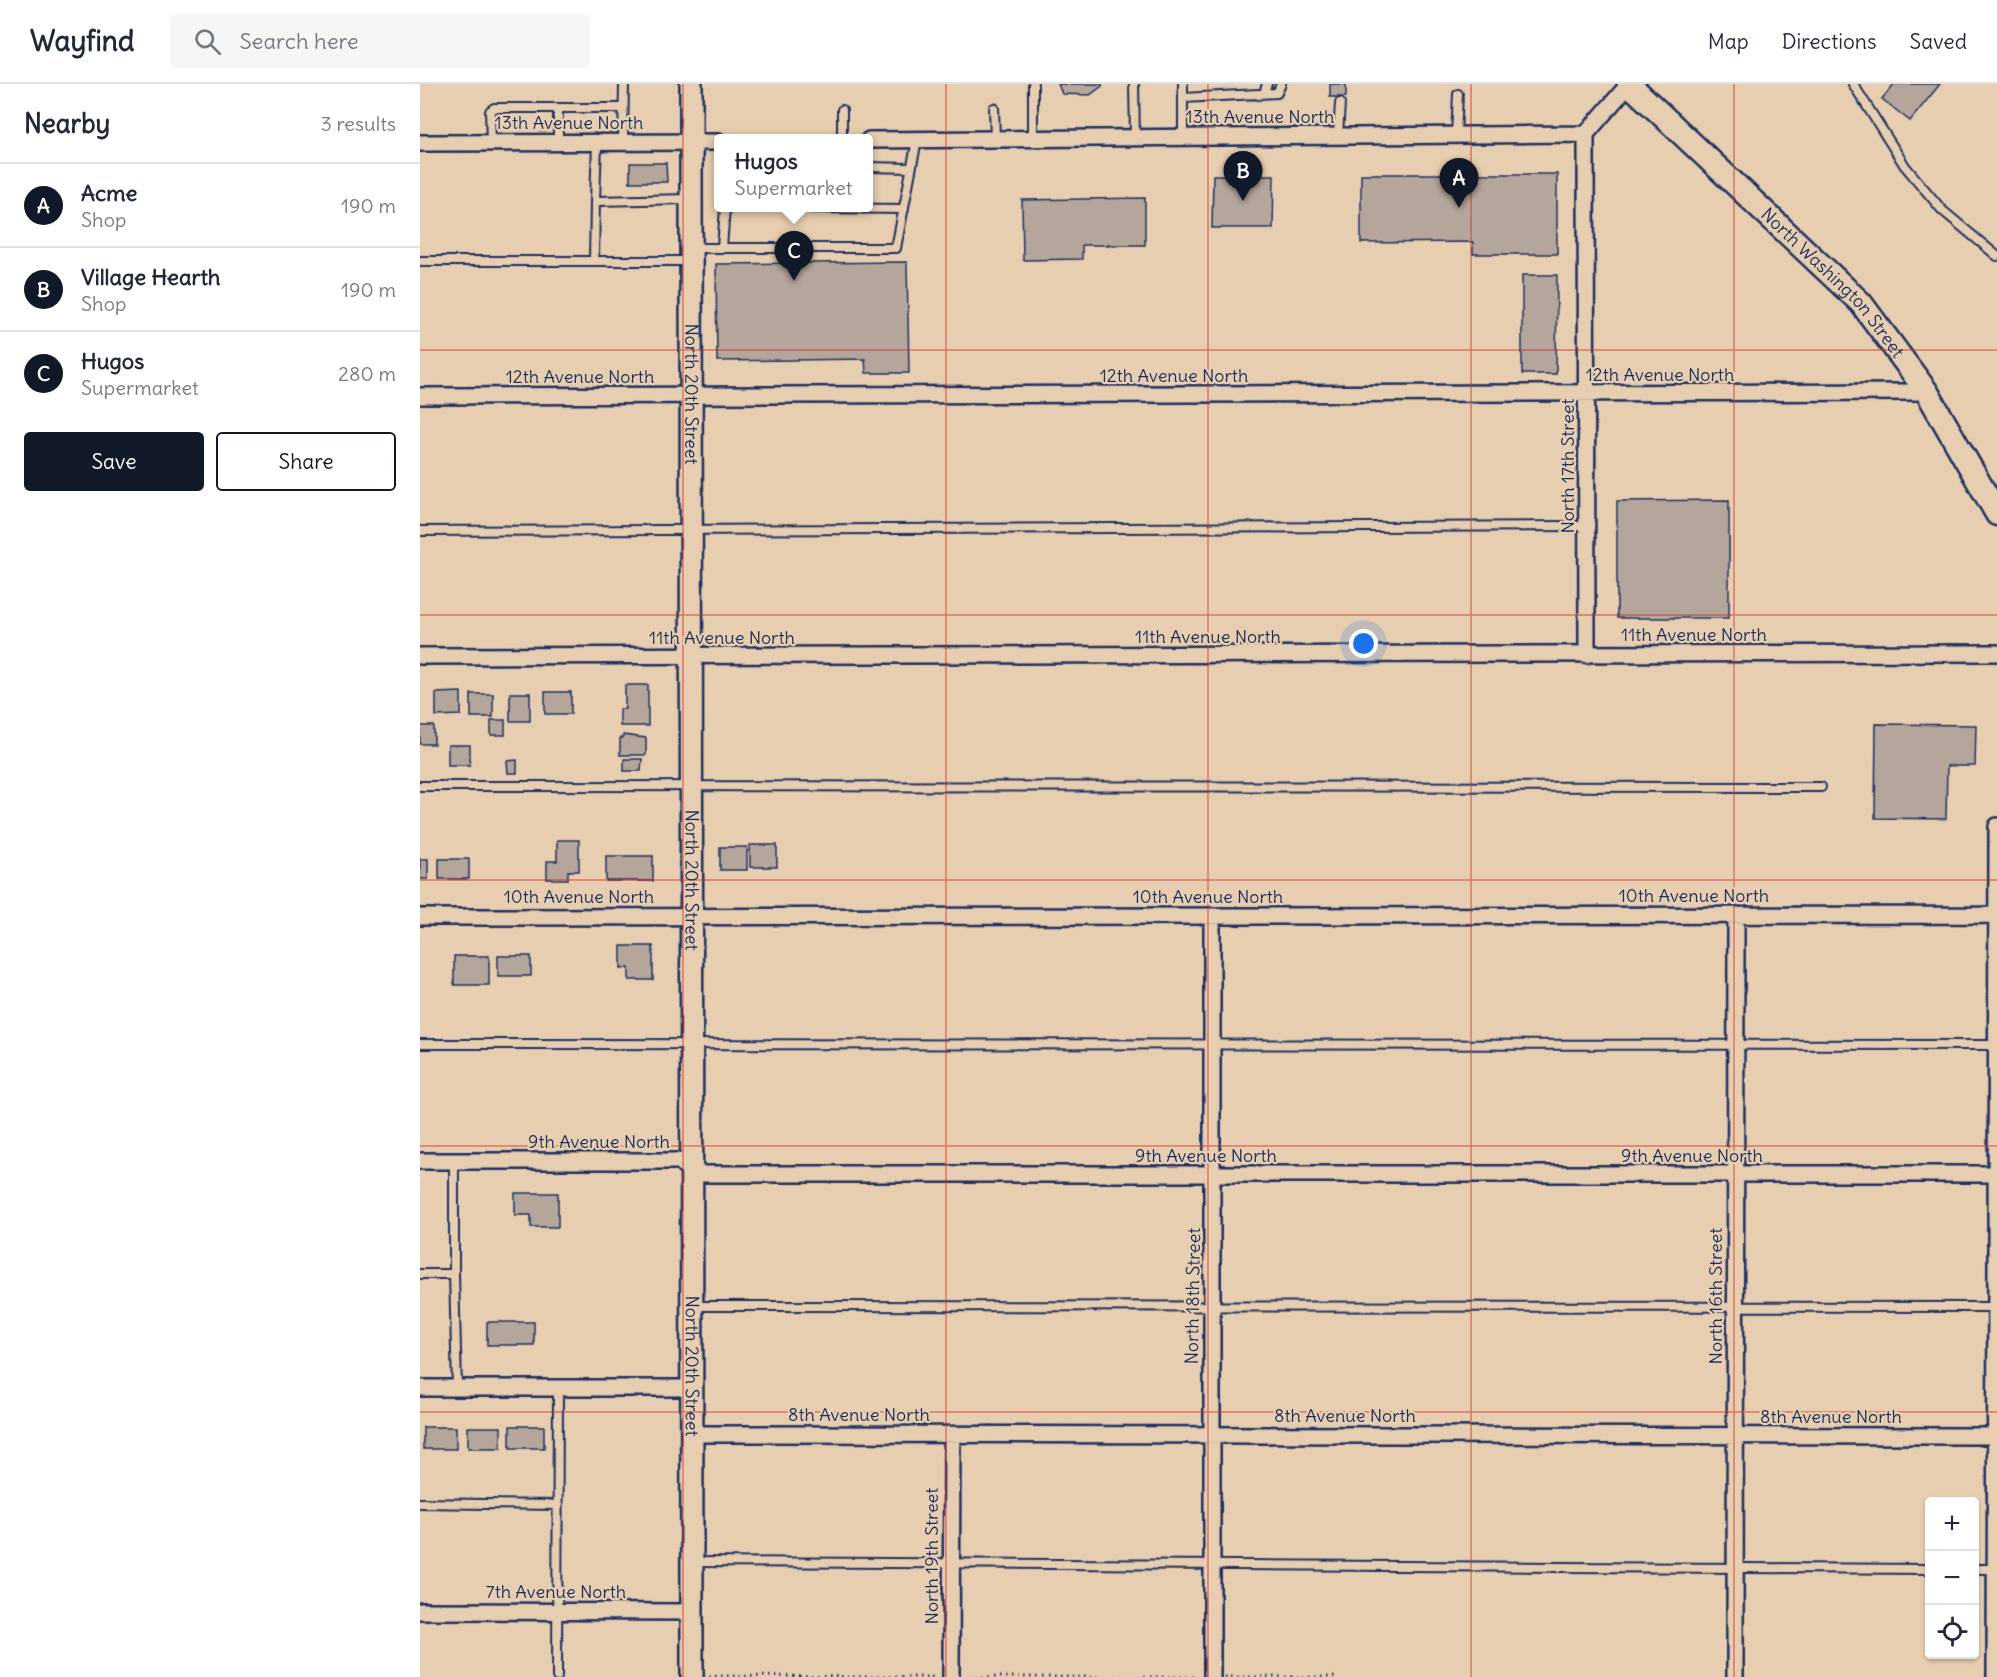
<!DOCTYPE html>
<meta charset="utf-8">
<style>
body{margin:0;font-family:Delius,sans-serif;background:#f6f6f7;color:#1f2937}
.controls{position:absolute;right:18px;bottom:18px;display:grid;overflow:hidden;border-radius:6px;box-shadow:0 2px 4px #0004}
.controls button{width:54px;height:54px;display:grid;place-items:center;padding:0;border:0;border-bottom:2px solid #e0e1e3;background:#fff;color:#1f2937;font:30px sans-serif}
.you{position:absolute;left:944px;top:560px;width:21px;height:21px;margin:-15px;border:4px solid #fff;border-radius:50%;background:#1a73e8;box-shadow:0 0 0 9px #1a73e833}
.badge{display:grid;place-items:center;width:39px;height:39px;border-radius:50%;background:#111827;color:#fff;font-size:20px;font-weight:700}
.pin{position:absolute;translate:-50% -50px;filter:drop-shadow(0 2px 3px #0008)}
.pin::after{content:'';position:absolute;top:32px;width:21px;height:18px;background:inherit;clip-path:polygon(0 0,100% 0,50% 100%)}
.popup{position:absolute;left:294px;top:50px;width:159px;height:78px;box-sizing:border-box;display:grid;place-content:center;border-radius:6px;background:#fff;filter:drop-shadow(0 2px 4px #0005);font-size:20px;white-space:nowrap;color:#747a83}
.popup b{font-size:22px;color:#1f2937}
.popup::after{content:'';position:absolute;left:50%;top:100%;margin-left:-12px;border:12px solid transparent;border-top-color:#fff}
.list{margin:0;padding:0;list-style:none}
h2{display:flex;justify-content:space-between;align-items:center;height:78px;margin:0;padding:0 24px;font-size:26px}
h2 small{font-size:20px;font-weight:400;color:#747a83}
.list li{display:grid;grid-template-columns:39px 1fr auto;gap:18px;align-items:center;box-sizing:border-box;height:84px;padding:0 24px;border-top:2px solid #e0e1e3}
.list b{display:block;font-size:22px;white-space:nowrap}
.list p{margin:0;font-size:20px;white-space:nowrap;color:#747a83}
.list em{font-size:20px;font-style:normal;color:#747a83}
.actions{display:flex;gap:12px;padding:18px 24px}
.actions a{flex:1;padding:14px 0;border:2px solid #111827;border-radius:6px;text-align:center;font-size:21px;color:#111827}
.actions .main{background:#111827;color:#fff}
.icon{flex:none;width:33px;height:33px;fill:none;stroke:currentColor;stroke-width:2;stroke-linecap:round;stroke-linejoin:round}
.map{position:relative;flex:none;width:1577px;height:1593px;overflow:hidden}
header{display:flex;align-items:center;gap:36px;box-sizing:border-box;height:84px;padding:0 30px;background:#fff;border-bottom:2px solid #e0e1e3}
header strong{font-size:28px}
nav{display:flex;gap:33px;margin-inline-start:auto;font-size:21px}
.search{width:420px;height:54px;background:#f6f6f7;display:flex;align-items:center;gap:15px;box-sizing:border-box;padding:0 21px;border-radius:6px;color:#747a83;font-size:22px}
main{display:flex}
aside{flex:1;background:#fff}
.map>svg:first-child{display:block}
.building{fill:#b5a69c;stroke:#1b2f5e;stroke-width:1.5}
.lines{fill:none;stroke-linecap:round;stroke-linejoin:round}
.lane-casing{stroke:#1b2f5e;stroke-width:12}
.street-casing{stroke:#1b2f5e;stroke-width:20}
.secondary-casing{stroke:#1b2f5e;stroke-width:26}
.primary-casing{stroke:#1b2f5e;stroke-width:27}
.path{stroke:#1b2f5e;stroke-width:3;stroke-dasharray:1.5 4.5;stroke-linecap:butt}
.lane{stroke:#e8ceb0;stroke-width:8}
.street{stroke:#e8ceb0;stroke-width:15}
.secondary{stroke:#e8ceb0;stroke-width:21}
.primary{stroke:#e8ceb0;stroke-width:22}
.grid{fill:none;stroke:#d62828;stroke-width:1.5;stroke-opacity:0.55}
.labels{text-anchor:middle;stroke-width:4.5;stroke-linejoin:round;paint-order:stroke}
.street-label{font-size:18px;fill:#1b2f5e;stroke:#e8ceb0}
</style>
<header>
<strong>Wayfind</strong>
<div class="search"><svg class="icon" aria-label="search" viewBox="0 0 24 24"><circle cx="10" cy="10" r="6"/><path d="M15 15l6 6"/></svg>Search here</div>
<nav><a>Map</a><a>Directions</a><a>Saved</a></nav>
</header>
<main>
<aside>
<h2>Nearby<small>3 results</small></h2>
<ul class="list">
<li><span class="badge">A</span><div><b>Acme</b><p>Shop</p></div><em>190 m</em></li>
<li><span class="badge">B</span><div><b>Village Hearth</b><p>Shop</p></div><em>190 m</em></li>
<li><span class="badge">C</span><div><b>Hugos</b><p>Supermarket</p></div><em>280 m</em></li>
</ul>
<div class="actions"><a class="main">Save</a><a>Share</a></div>
</aside>
<div class="map">
<svg width="1577" height="1593" viewBox="0 0 1577 1593">
<rect width="100%" height="100%" fill="#e8ceb0"/>
<filter id="ink" filterUnits="userSpaceOnUse"><feTurbulence type="fractalNoise" baseFrequency=".0167" numOctaves="2"/><feDisplacementMap in="SourceGraphic" scale="12" xChannelSelector="R" yChannelSelector="G"/><feConvolveMatrix kernelMatrix="1 2 1 2 8 2 1 2 1" color-interpolation-filters="sRGB"/></filter>
<g filter="url(#ink)">
<path class="building" d="M 638,0 L 682,0 L 682,2 L 670,11 L 642,10 Z
M 910,0 L 926,0 L 926,13 L 910,13 Z
M 1474,0 L 1520,0 L 1490,37 L 1462,15 Z
M 210,79 L 246,79 L 247,98 L 210,98 Z
M 941,90 L 1137,90 L 1137,170 L 1053,170 L 1053,158 L 941,159 Z
M 793,91 L 854,91 L 853,144 L 792,144 Z
M 725,114 L 725,161 L 662,161 L 662,175 L 603,176 L 602,116 Z
M 487,178 L 489,289 L 446,289 L 445,275 L 297,277 L 296,180 Z
M 1102,191 L 1137,191 L 1136,290 L 1102,290 Z
M 1309,416 L 1309,534 L 1197,534 L 1197,417 Z
M 205,601 L 228,601 L 228,642 L 200,642 L 200,625 L 205,625 Z
M 41,608 L 41,631 L 16,632 L 16,609 Z
M 125,608 L 151,608 L 151,630 L 125,630 Z
M 90,609 L 110,609 L 110,637 L 90,637 Z
M 51,610 L 73,610 L 73,633 L 51,633 Z
M 71,636 L 85,636 L 85,651 L 71,651 Z
M 1456,640 L 1556,641 L 1555,682 L 1527,682 L 1526,735 L 1455,734 Z
M 0,642 L 14,642 L 14,660 L 0,660 Z
M 203,651 L 226,654 L 226,671 L 200,671 L 200,654 L 203,654 Z
M 28,661 L 50,661 L 50,681 L 28,681 Z
M 204,675 L 222,675 L 221,687 L 204,687 Z
M 97,676 L 97,689 L 88,689 L 87,677 Z
M 137,756 L 159,756 L 159,787 L 148,787 L 148,795 L 127,795 L 127,777 L 137,777 Z
M 330,761 L 357,761 L 357,783 L 330,783 Z
M 300,763 L 327,763 L 327,786 L 300,786 Z
M 186,772 L 233,772 L 233,797 L 186,797 Z
M 0,775 L 8,775 L 8,795 L 0,795 Z
M 19,775 L 49,775 L 49,795 L 19,795 Z
M 201,862 L 233,862 L 233,896 L 209,896 L 209,884 L 201,884 Z
M 34,872 L 69,872 L 69,901 L 34,901 Z
M 78,872 L 111,872 L 111,892 L 78,892 Z
M 95,1109 L 138,1109 L 138,1143 L 111,1143 L 111,1131 L 95,1131 Z
M 67,1238 L 114,1238 L 114,1261 L 67,1261 Z
M 90,1342 L 124,1342 L 124,1364 L 90,1364 Z
M 3,1343 L 36,1343 L 36,1365 L 3,1365 Z
M 48,1343 L 81,1343 L 81,1364 L 48,1364 Z"/>
<g class="lines">
<g class="lane-casing">
<path id="lane" d="M 714,0 L 715,54
M 1433,0 L 1485,82 L 1522,126 L 1577,172
M 839,11 L 844,9 L 847,0
M 763,14 L 857,9 L 861,0
M 138,24 L 138,58
M 574,24 L 575,55
M 422,26 L 422,55
M 1036,51 L 1038,10
M 918,52 L 920,19
M 763,53 L 763,0
M 613,55 L 613,0
M 71,58 L 70,27 L 74,24 L 203,24
M 203,58 L 204,0
M 449,83 L 490,84
M 175,117 L 177,58
M 391,124 L 484,125
M 273,164 L 476,164 L 497,56
M 302,164 L 305,124
M 0,177 L 270,177
M 174,177 L 175,117 L 269,115
M 0,447 L 1167,442
M 0,702 L 1401,703
M 0,960 L 1577,961
M 0,1190 L 34,1190 L 34,1078
M 34,1190 L 37,1304
M 274,1222 L 1577,1223
M 0,1419 L 138,1421
M 274,1478 L 1510,1485
M 1554,1485 L 1577,1485
M 137,1593 L 138,1304"/>
</g>
<g class="street-casing">
<path id="street" d="M 1166,50 L 1167,571
M 449,56 L 1166,50 L 1209,0
M 0,59 L 299,58
M 0,312 L 1507,308
M 0,572 L 1577,569
M 0,833 L 1577,831
M 0,1077 L 260,1077 L 272,1090 L 1577,1090
M 0,1304 L 273,1304
M 273,1350 L 1577,1352
M 0,1527 L 272,1528
M 531,1593 L 532,1351
M 792,1593 L 792,832
M 1315,1593 L 1316,831
M 1575,1593 L 1577,742"/>
</g>
<g class="secondary-casing">
<g id="secondary">
<path id="s1" d="M 271,0 L 272,1593"/>
</g>
</g>
<g class="primary-casing">
<g id="primary">
<path id="s2" d="M 1209,0 L 1441,219 L 1507,308 L 1577,430"/>
</g>
</g>
<path class="path" d="M 289,1592 L 517,1593
M 544,1593 L 778,1593
M 805,1593 L 917,1593"/>
<use href="#lane" class="lane"/>
<use href="#street" class="street"/>
<use href="#secondary" class="secondary"/>
<use href="#primary" class="primary"/>
</g>
</g>
<path class="grid" d="M 263,0 L 263,1593M 526,0 L 526,1593M 788,0 L 788,1593M 1051,0 L 1051,1593M 1314,0 L 1314,1593M 0,266 L 1577,266M 0,531 L 1577,531M 0,796 L 1577,796M 0,1062 L 1577,1062M 0,1328 L 1577,1328"/>
<g class="labels">
<g class="street-label">
<text x="840" y="39">13th Avenue North</text>
<text x="149" y="45">13th Avenue North</text>
<text dy="6" stroke="none"><textPath href="#s2" startOffset="285">North Washington Street</textPath></text>
<text x="1240" y="297">12th Avenue North</text>
<text x="754" y="298">12th Avenue North</text>
<text x="160" y="299">12th Avenue North</text>
<text dy="6" stroke="none"><textPath href="#s1" startOffset="310">North 20th Street</textPath></text>
<text transform="translate(1148 382) rotate(-90)" y="6">North 17th Street</text>
<text x="1274" y="557">11th Avenue North</text>
<text x="788" y="559">11th Avenue North</text>
<text x="302" y="560">11th Avenue North</text>
<text dy="6" stroke="none"><textPath href="#s1" startOffset="796">North 20th Street</textPath></text>
<text x="1274" y="818">10th Avenue North</text>
<text x="159" y="819">10th Avenue North</text>
<text x="788" y="819">10th Avenue North</text>
<text x="179" y="1064">9th Avenue North</text>
<text x="786" y="1078">9th Avenue North</text>
<text x="1272" y="1078">9th Avenue North</text>
<text transform="translate(773 1212) rotate(-89)" y="6">North 18th Street</text>
<text transform="translate(1296 1212) rotate(-90)" y="6">North 16th Street</text>
<text dy="6" stroke="none"><textPath href="#s1" startOffset="1282">North 20th Street</textPath></text>
<text x="439" y="1337">8th Avenue North</text>
<text x="925" y="1338">8th Avenue North</text>
<text x="1411" y="1339">8th Avenue North</text>
<text transform="translate(512 1472) rotate(-90)" y="6">North 19th Street</text>
<text x="136" y="1514">7th Avenue North</text>
</g>
</g>
</svg>
<div class="controls">
<button>+</button>
<button>−</button>
<button><svg class="icon" aria-label="locate" viewBox="0 0 24 24"><circle cx="12" cy="12" r="6"/><path d="M12 2v4M12 18v4M2 12h4M18 12h4"/></svg></button>
</div>
<div class="you"></div>
<div class="pin badge" style="left:1039px;top:124px">A</div>
<div class="pin badge" style="left:823px;top:117px">B</div>
<div class="pin badge" style="left:374px;top:197px">C</div>
<div class="popup"><b>Hugos</b>Supermarket</div>
</div>
</main>
